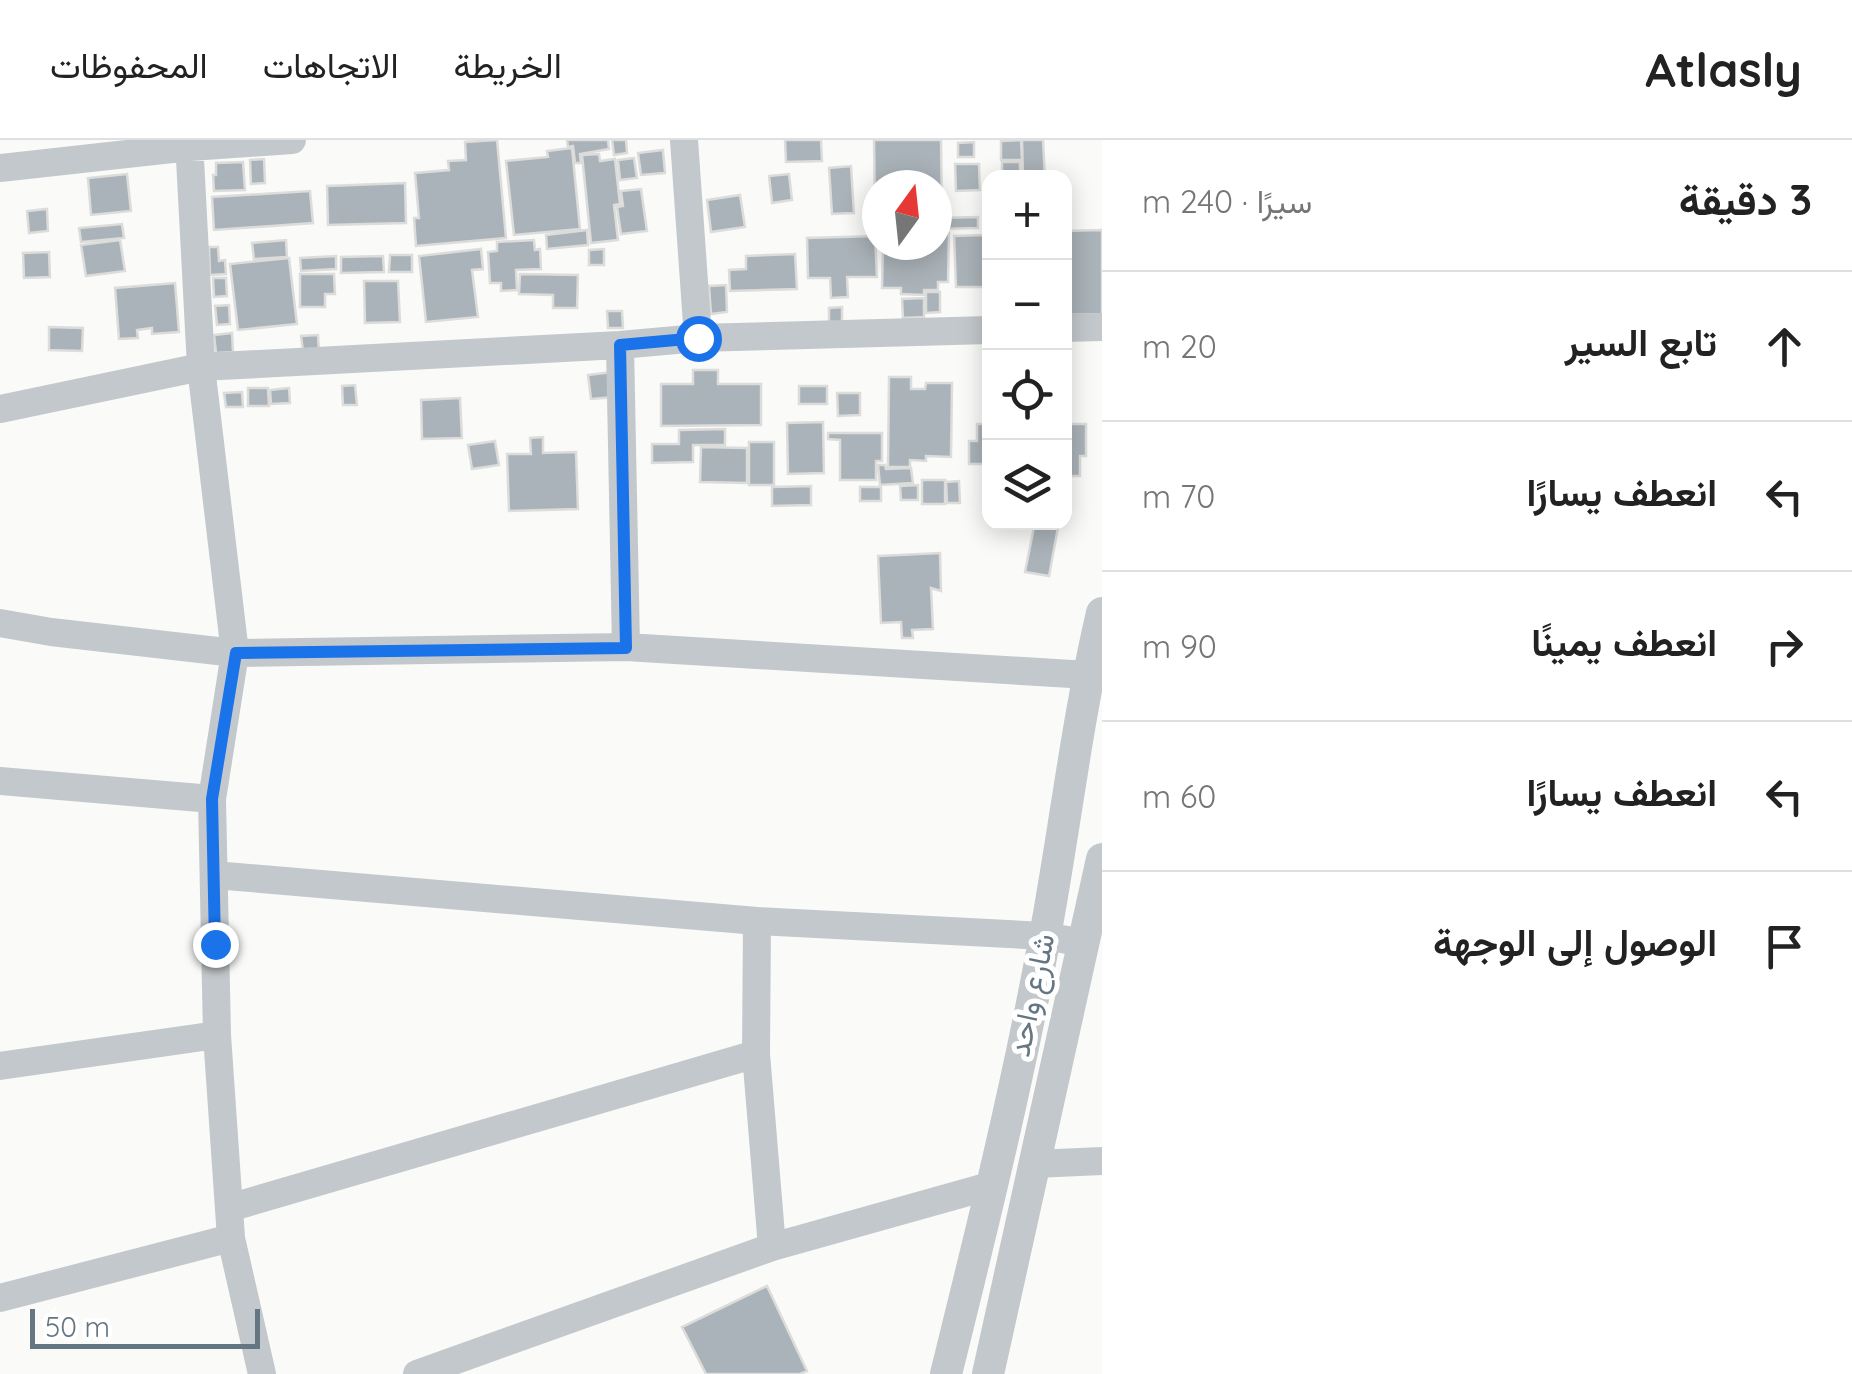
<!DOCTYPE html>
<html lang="ar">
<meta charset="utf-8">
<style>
body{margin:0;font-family:Quicksand,Vazirmatn,sans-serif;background:#f2f2f2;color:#222;direction:rtl}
.controls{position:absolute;right:30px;top:30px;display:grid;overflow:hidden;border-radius:20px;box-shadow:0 5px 25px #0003}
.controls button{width:90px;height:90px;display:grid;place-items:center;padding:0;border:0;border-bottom:2px solid #e0e0e0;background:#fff;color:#222;font:50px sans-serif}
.compass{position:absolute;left:862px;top:30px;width:90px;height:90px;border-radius:50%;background:#fff;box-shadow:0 5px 25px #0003;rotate:15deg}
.scale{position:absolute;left:30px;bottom:25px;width:230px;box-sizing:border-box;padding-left:10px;border:5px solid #657683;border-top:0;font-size:28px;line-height:35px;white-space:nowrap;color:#657683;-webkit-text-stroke:8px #fff;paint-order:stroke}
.stop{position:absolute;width:30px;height:30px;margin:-22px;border:8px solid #1a73e8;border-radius:50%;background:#fff}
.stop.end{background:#1a73e8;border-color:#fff;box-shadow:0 2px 10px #0008}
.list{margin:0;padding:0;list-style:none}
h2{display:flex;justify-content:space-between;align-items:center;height:130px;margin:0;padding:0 40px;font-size:42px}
h2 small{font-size:32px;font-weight:400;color:#767676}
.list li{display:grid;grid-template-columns:65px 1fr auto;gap:30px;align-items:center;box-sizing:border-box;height:150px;padding:0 40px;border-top:2px solid #e0e0e0}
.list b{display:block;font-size:38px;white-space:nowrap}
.list em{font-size:32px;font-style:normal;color:#767676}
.icon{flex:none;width:55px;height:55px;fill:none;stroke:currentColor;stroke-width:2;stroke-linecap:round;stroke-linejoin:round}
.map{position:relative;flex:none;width:1102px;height:1234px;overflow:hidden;direction:ltr}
header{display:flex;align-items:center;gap:60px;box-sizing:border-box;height:140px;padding:0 50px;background:#fff;border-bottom:2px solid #e0e0e0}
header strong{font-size:48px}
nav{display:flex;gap:55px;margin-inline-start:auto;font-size:35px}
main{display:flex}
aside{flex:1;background:#fff}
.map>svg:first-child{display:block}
.building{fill:#aab3b9;stroke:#dcdcda;stroke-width:2.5}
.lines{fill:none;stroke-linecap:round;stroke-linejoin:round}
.minor{stroke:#c3c8cc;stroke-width:28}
.tertiary{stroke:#c3c8cc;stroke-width:32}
.route{stroke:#1a73e8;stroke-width:12}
.labels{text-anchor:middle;stroke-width:10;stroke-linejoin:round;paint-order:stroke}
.street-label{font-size:30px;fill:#657683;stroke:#fff}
</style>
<header>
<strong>Atlasly</strong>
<nav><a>الخريطة</a><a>الاتجاهات</a><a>المحفوظات</a></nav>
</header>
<main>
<aside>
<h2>3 دقيقة<small>سيرًا · 240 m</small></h2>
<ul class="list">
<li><svg class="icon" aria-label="ahead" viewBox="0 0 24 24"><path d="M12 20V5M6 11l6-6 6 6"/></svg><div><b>تابع السير</b></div><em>20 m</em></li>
<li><svg class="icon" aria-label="left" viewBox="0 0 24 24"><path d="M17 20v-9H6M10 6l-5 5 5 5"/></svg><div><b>انعطف يسارًا</b></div><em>70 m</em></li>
<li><svg class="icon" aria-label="right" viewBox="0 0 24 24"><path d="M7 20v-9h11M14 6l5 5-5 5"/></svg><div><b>انعطف يمينًا</b></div><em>90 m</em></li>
<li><svg class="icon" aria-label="left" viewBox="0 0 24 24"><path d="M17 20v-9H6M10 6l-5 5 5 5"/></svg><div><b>انعطف يسارًا</b></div><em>60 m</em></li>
<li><svg class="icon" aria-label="arrive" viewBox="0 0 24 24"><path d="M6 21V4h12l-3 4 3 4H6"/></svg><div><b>الوصول إلى الوجهة</b></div></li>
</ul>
</aside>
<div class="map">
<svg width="1102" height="1234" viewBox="0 0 1102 1234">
<rect width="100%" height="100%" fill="#fafaf8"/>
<path class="building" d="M 497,0 L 506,98 L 416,106 L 414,78 L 419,78 L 415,33 L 449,30 L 448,21 L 466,20 L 465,2 Z
M 567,0 L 608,0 L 609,9 L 580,14 L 581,23 L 575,23 L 573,6 L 568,7 Z
M 612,0 L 626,0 L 627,13 L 614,15 Z
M 785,0 L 821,0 L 822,21 L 786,22 Z
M 874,0 L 941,0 L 942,73 L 937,73 L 937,45 L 877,45 L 877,74 L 875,74 Z
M 1021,0 L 1022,20 L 1001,20 L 1001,1 Z
M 1022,0 L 1043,0 L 1045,38 L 1023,38 Z
M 974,2 L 974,17 L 958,17 L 958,3 Z
M 572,8 L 580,89 L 514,95 L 506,21 L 548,17 L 547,11 Z
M 663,10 L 665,33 L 641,35 L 638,13 Z
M 599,14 L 600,21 L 615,19 L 620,64 L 614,65 L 618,100 L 591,103 L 582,15 Z
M 634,18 L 637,38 L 620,40 L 618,20 Z
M 264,19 L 265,43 L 251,44 L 250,20 Z
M 243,22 L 245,50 L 214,51 L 213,35 L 216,35 L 216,23 Z
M 1002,22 L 1020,22 L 1020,36 L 1002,37 Z
M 955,24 L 979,24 L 980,50 L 956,51 Z
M 851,26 L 854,73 L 832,74 L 829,28 Z
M 127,34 L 131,71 L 91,75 L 88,38 Z
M 789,34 L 792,60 L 772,63 L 769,36 Z
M 405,43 L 406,83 L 328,85 L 327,46 Z
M 641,49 L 647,91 L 621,94 L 617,67 L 623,66 L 621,51 Z
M 310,51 L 313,83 L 214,90 L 212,57 Z
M 740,55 L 745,87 L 711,92 L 707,60 Z
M 47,69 L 48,91 L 29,93 L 27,71 Z
M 978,77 L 978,88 L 937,89 L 937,78 Z
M 122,84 L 124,98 L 81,102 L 79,88 Z
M 984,88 L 989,88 L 989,158 L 988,158 L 987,147 L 956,147 L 954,96 L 984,95 Z
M 587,90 L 588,105 L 547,109 L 546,95 Z
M 1102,90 L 1102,174 L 1064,175 L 1064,91 Z
M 937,92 L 949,93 L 948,142 L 938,142 L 938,150 L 924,150 L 924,155 L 901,154 L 901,148 L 882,148 L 883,105 L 937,105 Z
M 875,96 L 877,137 L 847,137 L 848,157 L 831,158 L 830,138 L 808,138 L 807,98 Z
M 120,100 L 125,131 L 86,136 L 81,105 Z
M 286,100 L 287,117 L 254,119 L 252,103 Z
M 534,100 L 535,110 L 540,109 L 541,129 L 516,130 L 517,150 L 501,151 L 501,143 L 490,143 L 488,112 L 497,111 L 497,102 Z
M 209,107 L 218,107 L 219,121 L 225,120 L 226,134 L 210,135 Z
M 481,109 L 483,129 L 472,130 L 478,177 L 426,182 L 419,116 Z
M 604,109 L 604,125 L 589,125 L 589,110 Z
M 49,112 L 50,137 L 24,138 L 23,113 Z
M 795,114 L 797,149 L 730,151 L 729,130 L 746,129 L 746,116 Z
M 390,115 L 412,115 L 412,132 L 389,132 Z
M 336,116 L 336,129 L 301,131 L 300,118 Z
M 383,116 L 384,132 L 341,133 L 341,117 Z
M 289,118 L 297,184 L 238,190 L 230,124 Z
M 300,134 L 334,134 L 335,154 L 325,154 L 325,167 L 300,167 Z
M 520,134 L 578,135 L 577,168 L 553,168 L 553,155 L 519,154 Z
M 213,138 L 226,138 L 227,156 L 214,157 Z
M 364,141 L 398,141 L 400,182 L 365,183 Z
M 175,143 L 179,192 L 152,194 L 152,188 L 137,190 L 138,198 L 119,199 L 115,148 Z
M 726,145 L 727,172 L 711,174 L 709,146 Z
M 926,152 L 940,152 L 940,172 L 926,173 Z
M 924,158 L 924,177 L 903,178 L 902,159 Z
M 229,165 L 230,184 L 217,185 L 215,166 Z
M 842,167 L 842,184 L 829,184 L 829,168 Z
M 607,171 L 622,171 L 623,188 L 608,188 Z
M 49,187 L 83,188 L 82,211 L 49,210 Z
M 232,193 L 233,212 L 216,213 L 214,195 Z
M 318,195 L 319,210 L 303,211 L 301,196 Z
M 693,230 L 718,230 L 718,244 L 761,244 L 761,285 L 661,286 L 661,244 L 693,244 Z
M 612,232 L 615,257 L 591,259 L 588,235 Z
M 889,237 L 911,237 L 911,249 L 925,249 L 926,243 L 952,243 L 951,317 L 926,316 L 926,321 L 910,320 L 910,327 L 888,327 Z
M 355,245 L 357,265 L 343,265 L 342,246 Z
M 799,246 L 827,246 L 827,264 L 799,264 Z
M 248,248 L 268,248 L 269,266 L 248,266 Z
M 289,248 L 290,263 L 271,264 L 270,250 Z
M 242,252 L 243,267 L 226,267 L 224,253 Z
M 837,253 L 860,253 L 860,275 L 838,276 Z
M 460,258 L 462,298 L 422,299 L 421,260 Z
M 823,282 L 824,333 L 788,334 L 787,283 Z
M 977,284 L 989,284 L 989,324 L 969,324 L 969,301 L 977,301 Z
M 1064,284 L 1086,284 L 1086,316 L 1080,316 L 1080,336 L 1064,336 Z
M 725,289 L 725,305 L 693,305 L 693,322 L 652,323 L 652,304 L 679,304 L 679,290 Z
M 828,293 L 882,293 L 882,321 L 876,321 L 876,340 L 840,340 L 840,300 L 828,299 Z
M 543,297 L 543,313 L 576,312 L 578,369 L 509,371 L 507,314 L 531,314 L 530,298 Z
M 495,301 L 499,325 L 472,329 L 468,305 Z
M 749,302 L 774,302 L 774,345 L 749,345 Z
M 701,307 L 747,308 L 747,343 L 700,342 Z
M 878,325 L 885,325 L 886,329 L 911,328 L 913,343 L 880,345 Z
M 922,340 L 945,340 L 945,364 L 922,364 Z
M 959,341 L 960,363 L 947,363 L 946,342 Z
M 918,345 L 918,360 L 901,360 L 900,346 Z
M 811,346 L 811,365 L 772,366 L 772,347 Z
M 860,347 L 881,347 L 881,361 L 860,361 Z
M 1035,382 L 1059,382 L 1049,436 L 1025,432 Z
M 940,413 L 941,451 L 931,448 L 933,489 L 912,490 L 913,498 L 902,498 L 901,482 L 881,483 L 878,416 Z
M 767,1146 L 807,1231 L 800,1234 L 706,1234 L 682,1187 Z"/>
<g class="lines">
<path class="minor" d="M 189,0 L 201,227 L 235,513 L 212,659 L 217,895 L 231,1098 L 262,1234
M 684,0 L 698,198
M 0,28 L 190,7 L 292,0
M 1064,188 L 1102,187
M 620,205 L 626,507
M 0,269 L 201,227 L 620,205 L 698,198 L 989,190
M 0,483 L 51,492 L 235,513 L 626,507 L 1088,535
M 0,641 L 212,659
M 214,735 L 757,781 L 1045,796 L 1084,803
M 757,781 L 756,914 L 772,1107
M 0,926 L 217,895
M 1035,1024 L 1102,1021
M 229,1068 L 756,914
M 0,1158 L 231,1098
M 417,1234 L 772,1107 L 993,1045"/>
<path class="tertiary" d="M 946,1234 C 982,1089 1018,943 1045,796 C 1065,688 1077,580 1102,473
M 988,1234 L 1102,719"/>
</g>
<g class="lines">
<path class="route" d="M 215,804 L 212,659 L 236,513 L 626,508 L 620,205 L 698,198"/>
</g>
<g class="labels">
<g class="street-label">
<text transform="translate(1032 855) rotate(-78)" y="10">شارع واحد</text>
</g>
</g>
</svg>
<div class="controls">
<button>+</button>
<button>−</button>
<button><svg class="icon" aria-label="locate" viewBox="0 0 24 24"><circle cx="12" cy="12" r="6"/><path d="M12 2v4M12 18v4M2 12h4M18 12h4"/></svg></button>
<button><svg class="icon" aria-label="layers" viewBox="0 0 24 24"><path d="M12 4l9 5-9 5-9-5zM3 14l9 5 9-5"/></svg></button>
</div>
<svg class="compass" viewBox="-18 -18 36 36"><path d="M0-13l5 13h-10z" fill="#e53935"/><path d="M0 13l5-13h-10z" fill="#767676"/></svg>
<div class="scale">50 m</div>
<div class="stop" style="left:698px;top:198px"></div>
<div class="stop end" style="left:215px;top:804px"></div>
</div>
</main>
